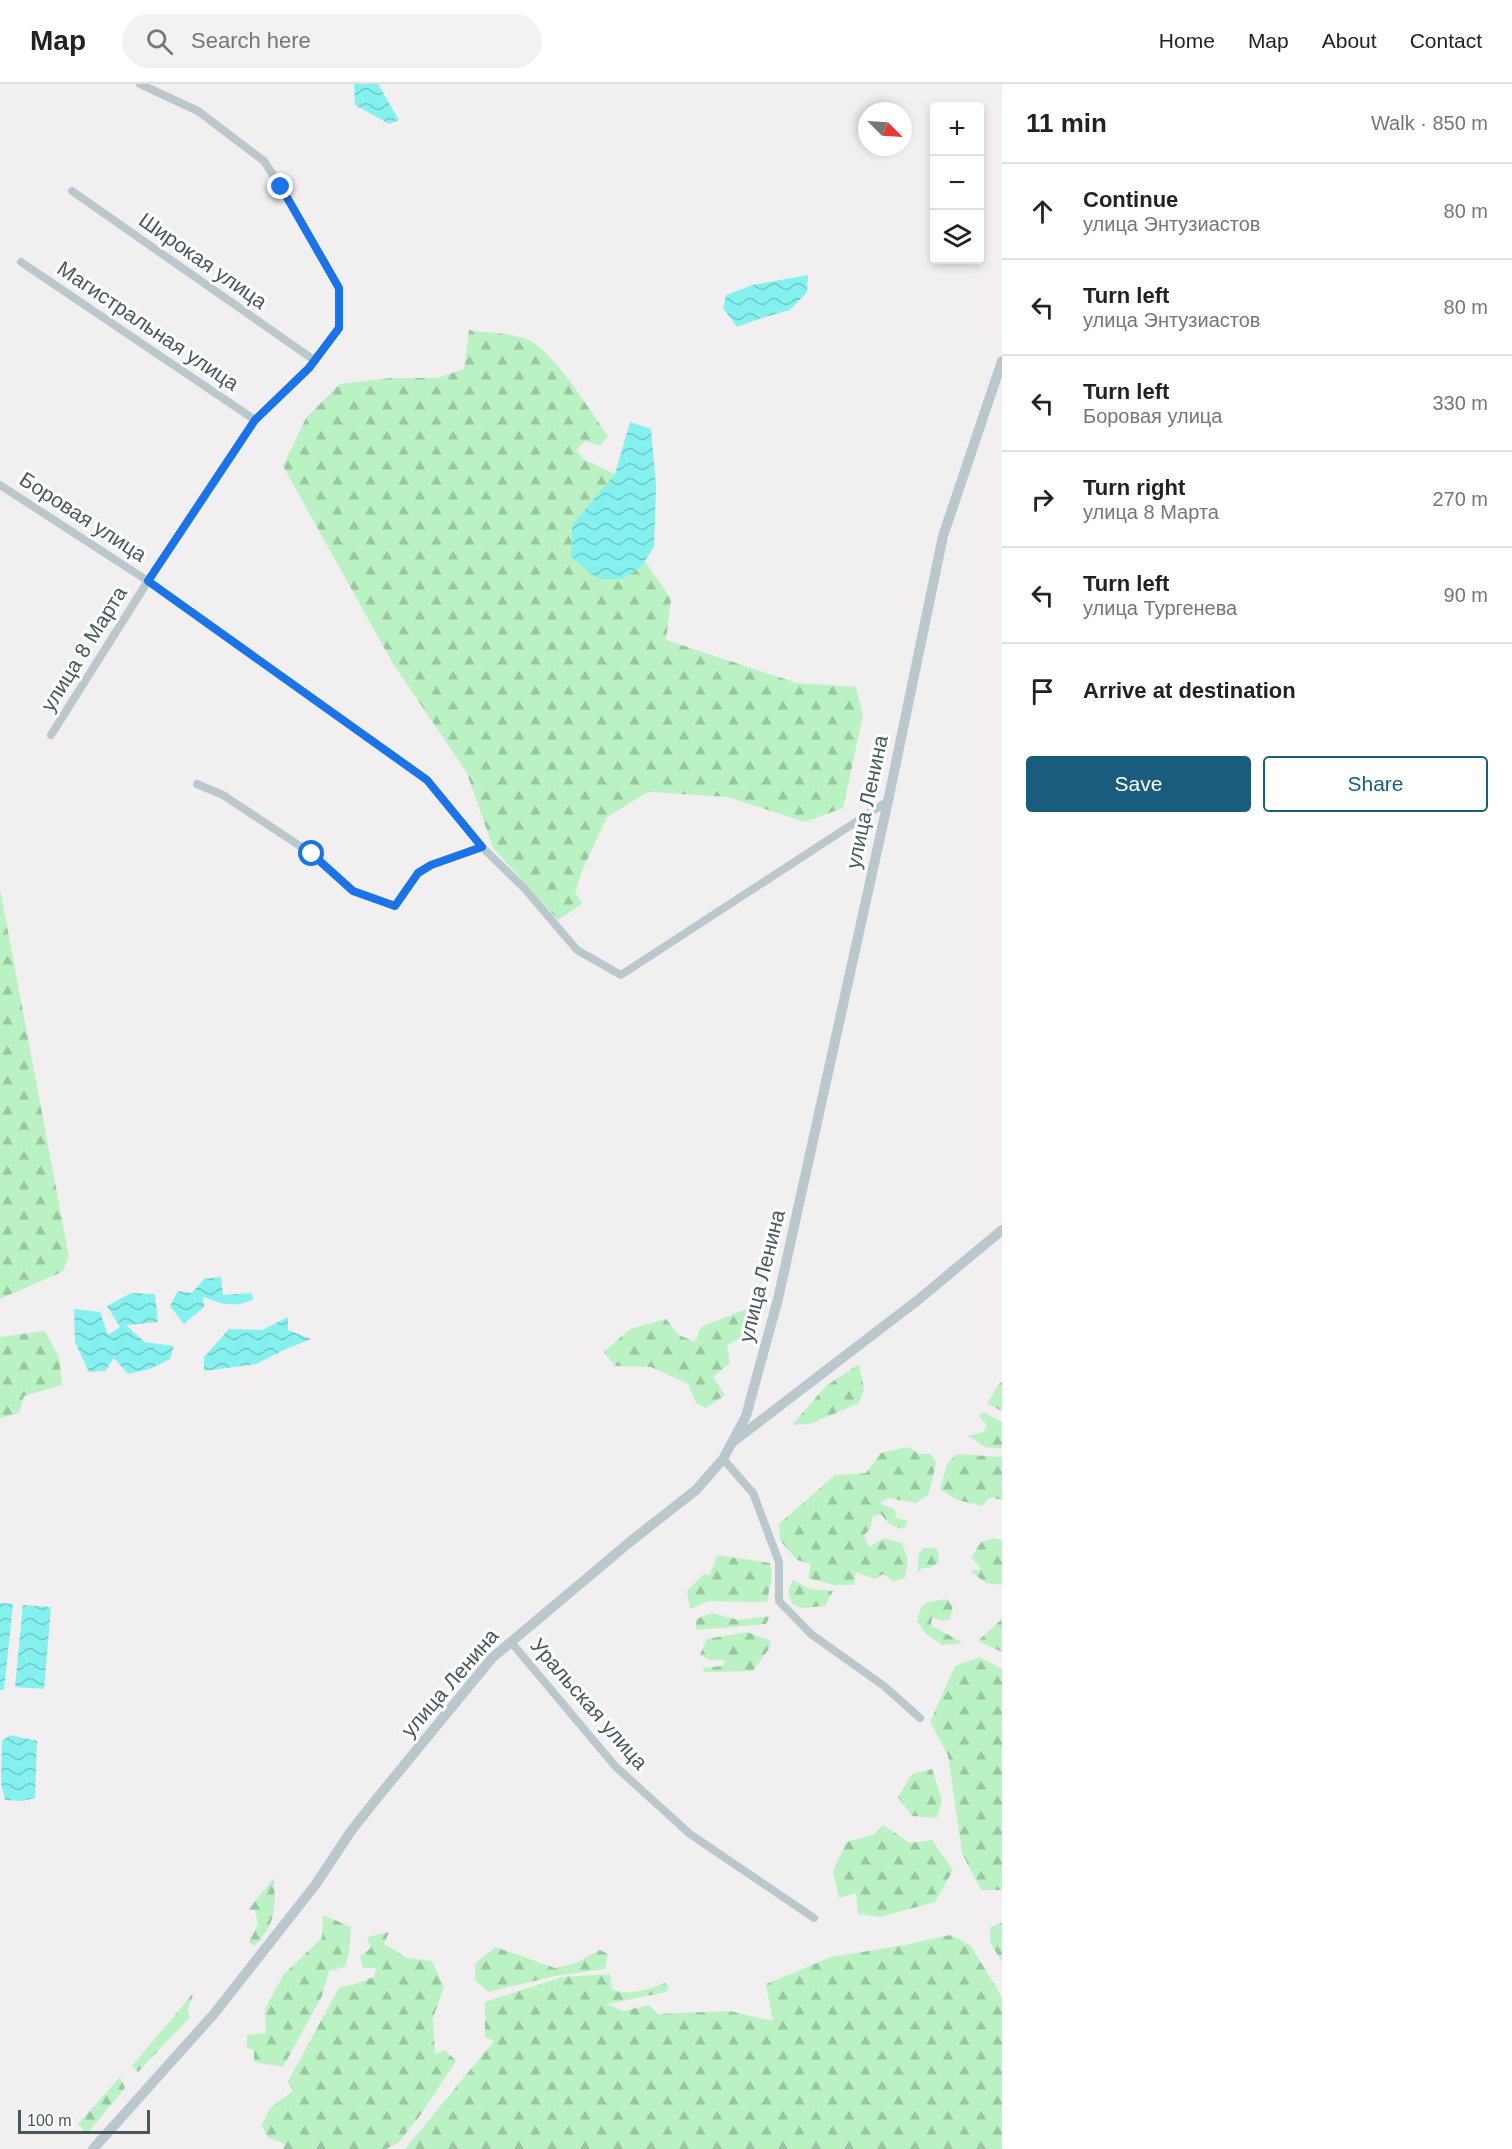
<!DOCTYPE html>
<meta charset="utf-8">
<style>
body{margin:0;font-family:Arial,sans-serif;background:#f2f2f2;color:#222}
.controls{position:absolute;right:18px;top:18px;display:grid;overflow:hidden;border-radius:6px;box-shadow:0 3px 9px #0003}
.controls button{width:54px;height:54px;display:grid;place-items:center;padding:0;border:0;border-bottom:2px solid #e0e0e0;background:#fff;color:#222;font:30px sans-serif}
.compass{position:absolute;left:858px;top:18px;width:54px;height:54px;border-radius:50%;background:#fff;box-shadow:0 3px 9px #0003;rotate:114deg}
.scale{position:absolute;left:18px;bottom:15px;width:132px;box-sizing:border-box;padding-left:6px;border:3px solid #46585e;border-top:0;font-size:16px;line-height:21px;white-space:nowrap;color:#46585e;-webkit-text-stroke:4px #fff;paint-order:stroke}
.stop{position:absolute;width:18px;height:18px;margin:-14px;border:4px solid #1a73e8;border-radius:50%;background:#fff}
.stop.end{background:#1a73e8;border-color:#fff;box-shadow:0 2px 6px #0008}
.list{margin:0;padding:0;list-style:none}
h2{display:flex;justify-content:space-between;align-items:center;height:78px;margin:0;padding:0 24px;font-size:26px}
h2 small{font-size:20px;font-weight:400;color:#767676}
.list li{display:grid;grid-template-columns:39px 1fr auto;gap:18px;align-items:center;box-sizing:border-box;height:96px;padding:0 24px;border-top:2px solid #e0e0e0}
.list b{display:block;font-size:22px;white-space:nowrap}
.list p{margin:0;font-size:20px;white-space:nowrap;color:#767676}
.list em{font-size:20px;font-style:normal;color:#767676}
.actions{display:flex;gap:12px;padding:18px 24px}
.actions a{flex:1;padding:14px 0;border:2px solid #195c7d;border-radius:6px;text-align:center;font-size:21px;color:#195c7d}
.actions .main{background:#195c7d;color:#fff}
.icon{flex:none;width:33px;height:33px;fill:none;stroke:currentColor;stroke-width:2;stroke-linecap:round;stroke-linejoin:round}
.map{position:relative;flex:none;width:1002px;height:2065px;overflow:hidden}
header{display:flex;align-items:center;gap:36px;box-sizing:border-box;height:84px;padding:0 30px;background:#fff;border-bottom:2px solid #e0e0e0}
header strong{font-size:28px}
nav{display:flex;gap:33px;margin-inline-start:auto;font-size:21px}
.search{width:420px;height:54px;background:#f2f2f2;display:flex;align-items:center;gap:15px;box-sizing:border-box;padding:0 21px;border-radius:33px;color:#767676;font-size:22px}
main{display:flex}
aside{flex:1;background:#fff}
.map>svg:first-child{display:block}
.forest{fill:url(#forest-firs)}
.water{fill:url(#water-waves)}
.lines{fill:none;stroke-linecap:round;stroke-linejoin:round}
.minor{stroke:#bac8cd;stroke-width:8}
.tertiary{stroke:#bac8cd;stroke-width:10}
.route{stroke:#1a73e8;stroke-width:8}
.labels{text-anchor:middle;stroke-width:6;stroke-linejoin:round;paint-order:stroke}
.street-label{font-size:21px;fill:#46585e;stroke:#fff}
</style>
<header>
<strong>Map</strong>
<div class="search"><svg class="icon" aria-label="search" viewBox="0 0 24 24"><circle cx="10" cy="10" r="6"/><path d="M15 15l6 6"/></svg>Search here</div>
<nav><a>Home</a><a>Map</a><a>About</a><a>Contact</a></nav>
</header>
<main>
<div class="map">
<svg width="1002" height="2065" viewBox="0 0 1002 2065">
<defs>
<pattern id="forest-firs" width="22" height="20" patternUnits="userSpaceOnUse" patternTransform="scale(1.5)"><rect width="22" height="20" fill="#bbf2c3"/><path d="M5 1l3.5 6h-7zM16 11l3.5 6h-7z" fill="#9ac7a2"/></pattern>
<pattern id="water-waves" width="16" height="10" patternUnits="userSpaceOnUse" patternTransform="scale(1.5)"><rect width="16" height="10" fill="#85f1ef"/><path d="M0 5q4-4 8 0t8 0" fill="none" stroke="#6fc6c5"/></pattern>
</defs>
<rect width="100%" height="100%" fill="#f2eff0"/>
<path class="forest" d="M 469,246 C 487,249 507,249 524,254 C 551,262 591,328 608,352 L 600,362 L 585,357 L 576,366 L 583,375 L 615,390 L 572,441 L 571,473 L 598,495 L 622,495 L 640,484 L 645,477 L 671,515 L 666,556 L 797,599 L 856,603 L 863,631 L 843,724 L 805,738 L 728,713 L 648,708 L 607,733 L 582,787 L 575,809 L 583,819 L 558,836 L 493,764 L 467,689 L 392,578 L 283,382 L 306,334 L 340,300 L 391,294 L 437,294 L 464,285 Z
M 0,805 L 69,1173 L 62,1188 L 0,1215 Z
M 749,1224 L 760,1233 L 755,1247 L 727,1261 L 730,1279 L 713,1293 L 725,1311 L 706,1324 L 696,1319 L 688,1300 L 651,1283 L 615,1282 L 604,1268 L 630,1245 L 666,1235 L 679,1251 L 695,1258 L 701,1243 Z
M 45,1247 L 59,1273 L 62,1301 L 24,1312 L 19,1329 L 0,1334 L 0,1253 Z
M 859,1280 L 864,1305 L 859,1319 L 810,1340 L 792,1341 L 826,1302 Z
M 1002,1298 L 1002,1327 L 987,1320 L 999,1300 Z
M 983,1328 L 1002,1338 L 1002,1365 L 985,1363 L 968,1352 L 984,1348 L 987,1341 L 979,1332 Z
M 908,1363 L 919,1370 L 931,1370 L 936,1379 L 929,1410 L 916,1419 L 889,1414 L 880,1419 L 895,1426 L 896,1434 L 908,1437 L 904,1445 L 890,1441 L 881,1430 L 873,1432 L 870,1445 L 864,1451 L 869,1463 L 884,1454 L 902,1459 L 908,1476 L 905,1494 L 893,1497 L 883,1490 L 875,1495 L 856,1488 L 854,1501 L 834,1501 L 808,1494 L 811,1480 L 797,1476 L 780,1456 L 779,1440 L 835,1391 L 866,1389 L 881,1369 Z
M 956,1370 L 1002,1373 L 1002,1416 L 990,1413 L 982,1422 L 957,1416 L 940,1405 L 947,1380 Z
M 993,1454 L 1002,1456 L 1002,1501 L 986,1499 L 970,1487 L 981,1485 L 971,1474 L 981,1458 Z
M 923,1464 L 937,1464 L 939,1478 L 930,1484 L 922,1484 L 917,1490 L 919,1470 Z
M 717,1471 L 770,1479 L 772,1492 L 767,1518 L 708,1517 L 690,1525 L 687,1507 L 704,1490 L 710,1491 Z
M 793,1496 L 810,1505 L 833,1507 L 825,1522 L 801,1524 L 792,1520 L 788,1507 Z
M 947,1515 L 953,1522 L 950,1535 L 942,1537 L 932,1533 L 931,1541 L 963,1559 L 942,1561 L 925,1549 L 917,1537 L 921,1523 L 928,1518 Z
M 712,1529 L 738,1536 L 770,1532 L 766,1540 L 696,1546 L 696,1535 Z
M 1002,1535 L 1002,1568 L 978,1557 Z
M 747,1548 L 769,1556 L 771,1562 L 753,1587 L 705,1588 L 702,1584 L 723,1582 L 725,1576 L 710,1576 L 700,1571 L 707,1555 Z
M 979,1573 L 1002,1585 L 1002,1806 L 981,1806 L 962,1769 L 948,1671 L 930,1638 L 955,1582 Z
M 932,1685 L 942,1716 L 937,1734 L 912,1732 L 898,1713 L 912,1690 Z
M 883,1741 L 910,1759 L 932,1756 L 953,1786 L 935,1818 L 880,1833 L 858,1830 L 856,1809 L 839,1814 L 833,1788 L 846,1758 L 873,1751 Z
M 274,1794 C 275,1825 277,1837 255,1862 L 249,1858 L 258,1840 L 255,1826 L 248,1826 Z
M 323,1831 L 351,1843 L 349,1869 L 345,1883 L 329,1887 L 322,1912 L 283,1983 L 254,1978 L 254,1966 L 247,1964 L 247,1951 L 266,1949 L 265,1925 L 284,1890 L 322,1854 Z
M 1002,1839 L 1002,1878 L 990,1858 L 990,1843 Z
M 389,1848 L 384,1860 L 407,1874 L 432,1877 L 444,1903 L 433,1934 L 435,1970 L 445,1966 L 456,1977 L 419,2033 L 398,2059 L 386,2065 L 283,2065 L 285,2060 L 267,2053 L 262,2041 L 270,2024 L 293,2007 L 288,1997 L 339,1904 L 355,1900 L 374,1893 L 376,1884 L 363,1884 L 360,1872 L 371,1864 L 367,1853 Z
M 950,1851 L 971,1862 L 1002,1913 L 1002,2065 L 405,2065 L 494,1957 L 485,1953 L 485,1918 L 562,1893 L 610,1890 L 612,1905 C 628,1913 649,1905 665,1899 L 669,1902 L 666,1908 L 607,1920 L 623,1927 L 649,1921 L 658,1930 L 729,1927 L 773,1937 L 766,1900 L 831,1873 L 905,1861 Z
M 495,1863 L 555,1884 L 576,1879 L 600,1866 L 608,1870 L 605,1885 L 555,1892 L 488,1908 L 475,1896 L 475,1880 Z
M 195,1907 L 188,1924 L 189,1934 L 138,1988 L 132,1982 Z
M 120,1993 L 125,2004 L 87,2050 L 78,2040 Z"/>
<path class="water" d="M 354,0 L 378,0 L 399,36 L 389,40 L 355,21 Z
M 808,191 L 807,208 L 790,226 L 765,233 L 737,243 L 723,224 L 726,211 L 753,201 Z
M 630,338 L 651,345 L 656,402 L 654,463 L 640,484 L 622,495 L 598,495 L 571,473 L 572,441 L 615,390 Z
M 221,1193 L 223,1211 L 252,1209 L 253,1216 C 232,1224 223,1220 203,1213 L 204,1223 L 184,1240 L 170,1222 L 178,1207 L 192,1209 L 204,1195 Z
M 131,1209 L 155,1210 L 158,1238 L 126,1241 L 145,1258 L 174,1262 L 170,1275 L 150,1285 L 128,1290 L 114,1274 L 105,1287 L 89,1288 L 75,1258 L 74,1225 L 100,1228 L 108,1251 L 120,1243 L 107,1222 Z
M 288,1233 L 288,1246 L 311,1255 L 284,1266 L 256,1280 L 204,1287 L 204,1273 L 229,1245 L 262,1246 Z
M 0,1519 L 13,1520 L 4,1606 L 0,1606 Z
M 23,1521 L 51,1523 L 44,1605 L 15,1603 Z
M 10,1651 L 37,1657 L 35,1714 L 22,1717 L 5,1716 L 1,1699 L 2,1657 Z"/>
<g class="lines">
<path class="minor" d="M 72,107 L 314,276
M 21,178 L 255,336
M 0,401 L 148,497 L 427,696 L 482,763 L 525,805 L 577,866 L 621,891 L 888,717
M 51,651 L 148,497 L 255,336 L 309,284 L 339,244 L 339,204 L 281,103 L 264,77 L 198,27 L 140,0
M 197,700 L 223,711 L 312,770 L 353,807 L 395,822 L 418,789 L 431,781 L 482,763
M 723,1375 L 753,1409 L 779,1478 L 779,1517 L 811,1550 L 884,1602 L 920,1634
M 511,1558 L 615,1682 L 690,1750 L 814,1834"/>
<path class="tertiary" d="M 734,1357 L 918,1216 L 1002,1146
M 93,2065 L 213,1931 L 316,1800 L 351,1747 L 378,1713 L 492,1574 L 631,1457 L 696,1406 L 723,1375 L 746,1332 L 778,1215 L 888,717 L 943,452 L 1002,277"/>
</g>
<g class="lines">
<path class="route" d="M 281,103 L 339,204 L 339,244 L 309,284 L 255,336 L 148,497 L 427,696 L 482,763 L 431,781 L 418,789 L 395,822 L 353,807 L 312,770"/>
</g>
<g class="labels">
<g class="street-label">
<text transform="translate(203 177) rotate(35)" y="7">Широкая улица</text>
<text transform="translate(148 242) rotate(34)" y="7">Магистральная улица</text>
<text transform="translate(83 433) rotate(33)" y="7">Боровая улица</text>
<text transform="translate(84 565) rotate(-58)" y="7">улица 8 Марта</text>
<text transform="translate(867 718) rotate(-78)" y="7">улица Ленина</text>
<text transform="translate(762 1192) rotate(-76)" y="7">улица Ленина</text>
<text transform="translate(450 1599) rotate(-49)" y="7">улица Ленина</text>
<text transform="translate(589 1620) rotate(49)" y="7">Уральская улица</text>
</g>
</g>
</svg>
<div class="controls">
<button>+</button>
<button>−</button>
<button><svg class="icon" aria-label="layers" viewBox="0 0 24 24"><path d="M12 4l9 5-9 5-9-5zM3 14l9 5 9-5"/></svg></button>
</div>
<svg class="compass" viewBox="-18 -18 36 36"><path d="M0-13l5 13h-10z" fill="#e53935"/><path d="M0 13l5-13h-10z" fill="#767676"/></svg>
<div class="scale">100 m</div>
<div class="stop" style="left:312px;top:770px"></div>
<div class="stop end" style="left:281px;top:103px"></div>
</div>
<aside>
<h2>11 min<small>Walk · 850 m</small></h2>
<ul class="list">
<li><svg class="icon" aria-label="ahead" viewBox="0 0 24 24"><path d="M12 20V5M6 11l6-6 6 6"/></svg><div><b>Continue</b><p>улица Энтузиастов</p></div><em>80 m</em></li>
<li><svg class="icon" aria-label="left" viewBox="0 0 24 24"><path d="M17 20v-9H6M10 6l-5 5 5 5"/></svg><div><b>Turn left</b><p>улица Энтузиастов</p></div><em>80 m</em></li>
<li><svg class="icon" aria-label="left" viewBox="0 0 24 24"><path d="M17 20v-9H6M10 6l-5 5 5 5"/></svg><div><b>Turn left</b><p>Боровая улица</p></div><em>330 m</em></li>
<li><svg class="icon" aria-label="right" viewBox="0 0 24 24"><path d="M7 20v-9h11M14 6l5 5-5 5"/></svg><div><b>Turn right</b><p>улица 8 Марта</p></div><em>270 m</em></li>
<li><svg class="icon" aria-label="left" viewBox="0 0 24 24"><path d="M17 20v-9H6M10 6l-5 5 5 5"/></svg><div><b>Turn left</b><p>улица Тургенева</p></div><em>90 m</em></li>
<li><svg class="icon" aria-label="arrive" viewBox="0 0 24 24"><path d="M6 21V4h12l-3 4 3 4H6"/></svg><div><b>Arrive at destination</b></div></li>
</ul>
<div class="actions"><a class="main">Save</a><a>Share</a></div>
</aside>
</main>
